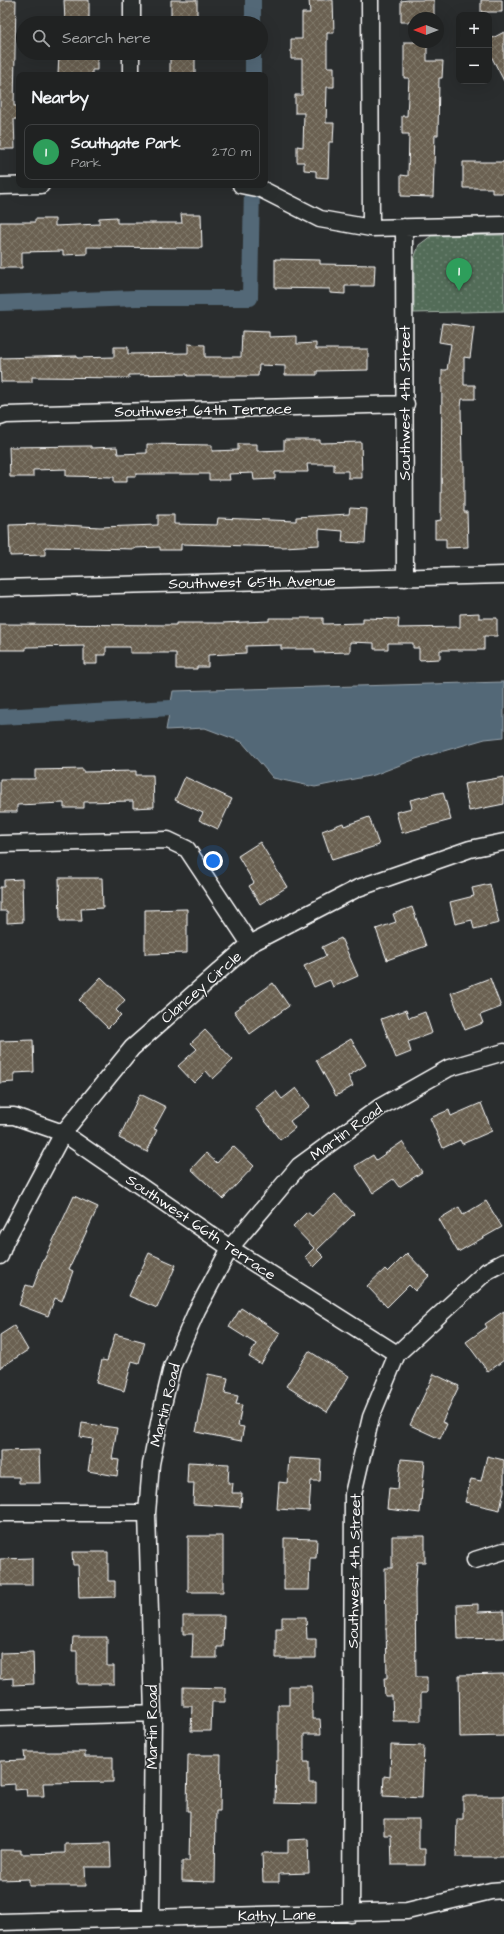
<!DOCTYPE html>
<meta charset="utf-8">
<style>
body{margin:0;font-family:"Architects Daughter",sans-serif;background:#2d2f2f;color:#f1f3f6}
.controls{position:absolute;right:12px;top:12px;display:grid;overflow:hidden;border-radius:8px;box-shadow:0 4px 16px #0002}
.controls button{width:36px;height:36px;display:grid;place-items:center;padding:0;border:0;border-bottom:1px solid #3d3f40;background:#202222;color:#f1f3f6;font:20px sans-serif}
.compass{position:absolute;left:408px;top:12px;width:36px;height:36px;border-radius:50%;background:#202222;box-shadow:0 4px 16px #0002;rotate:270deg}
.you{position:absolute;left:213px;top:861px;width:14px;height:14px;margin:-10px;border:3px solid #fff;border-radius:50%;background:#1a73e8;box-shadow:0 0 0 6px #1a73e833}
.badge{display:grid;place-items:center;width:26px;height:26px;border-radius:50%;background:#ffd166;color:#fff;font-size:13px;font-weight:700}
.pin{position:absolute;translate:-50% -33px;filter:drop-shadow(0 1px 2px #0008)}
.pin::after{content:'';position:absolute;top:21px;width:14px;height:12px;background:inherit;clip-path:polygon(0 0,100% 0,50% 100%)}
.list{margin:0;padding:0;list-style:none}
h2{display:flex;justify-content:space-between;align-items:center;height:52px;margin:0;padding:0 16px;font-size:17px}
h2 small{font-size:13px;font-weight:400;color:#a2a4a5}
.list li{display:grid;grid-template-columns:26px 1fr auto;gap:12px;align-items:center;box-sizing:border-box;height:56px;margin:0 8px 8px;padding:0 8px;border:1px solid #3d3f40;border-radius:8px}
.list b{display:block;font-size:15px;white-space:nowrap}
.list p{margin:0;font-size:13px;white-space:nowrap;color:#a2a4a5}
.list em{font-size:13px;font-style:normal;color:#a2a4a5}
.icon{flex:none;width:22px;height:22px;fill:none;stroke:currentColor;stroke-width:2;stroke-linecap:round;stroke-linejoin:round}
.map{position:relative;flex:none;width:504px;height:1934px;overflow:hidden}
.search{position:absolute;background:#202222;box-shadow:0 4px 16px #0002;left:16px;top:16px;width:252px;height:44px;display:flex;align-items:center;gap:10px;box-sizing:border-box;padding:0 14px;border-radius:22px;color:#a2a4a5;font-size:15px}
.panel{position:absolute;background:#202222;box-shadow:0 4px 16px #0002;left:16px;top:72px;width:252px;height:116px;border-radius:8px}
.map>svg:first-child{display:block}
.green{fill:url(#green-dots);stroke:#a9b6ac}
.water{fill:#536877;stroke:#98a4ad}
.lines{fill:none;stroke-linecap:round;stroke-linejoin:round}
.canal{stroke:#536877;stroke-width:16}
.building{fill:url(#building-cross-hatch);stroke:#fff}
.street-casing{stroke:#fff;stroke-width:19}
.street{stroke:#2a2d2e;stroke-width:16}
.labels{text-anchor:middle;stroke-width:3;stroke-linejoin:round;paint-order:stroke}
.street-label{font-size:15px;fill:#fff;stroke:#2a2d2e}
</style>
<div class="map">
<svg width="504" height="1934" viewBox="0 0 504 1934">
<defs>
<pattern id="green-dots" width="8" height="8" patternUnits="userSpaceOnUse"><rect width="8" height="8" fill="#536c59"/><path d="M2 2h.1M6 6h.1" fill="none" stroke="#6d8272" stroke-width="1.8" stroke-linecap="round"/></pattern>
<pattern id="building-cross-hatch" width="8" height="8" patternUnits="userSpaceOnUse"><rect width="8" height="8" fill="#6a6151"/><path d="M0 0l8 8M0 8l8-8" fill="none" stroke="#80796b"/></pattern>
</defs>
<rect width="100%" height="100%" fill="#2a2d2e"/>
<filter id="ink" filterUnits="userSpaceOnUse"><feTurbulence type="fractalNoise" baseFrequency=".025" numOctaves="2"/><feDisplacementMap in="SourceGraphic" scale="8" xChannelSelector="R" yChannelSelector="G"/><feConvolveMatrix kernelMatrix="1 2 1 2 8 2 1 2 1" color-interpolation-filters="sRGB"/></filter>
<g filter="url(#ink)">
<path class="green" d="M 504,235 L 504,311 L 414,313 L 414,259 L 419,245 L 431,236 Z"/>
<path class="water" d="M 504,682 L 504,737 L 485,739 L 416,759 L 374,775 L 315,787 L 273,778 L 242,742 L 205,728 L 166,730 L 173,691 Z"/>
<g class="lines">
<path class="canal" d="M 253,0 L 253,23
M 253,53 L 253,75
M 0,303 L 136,298 L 250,298 L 252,185
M 0,717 L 190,707"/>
</g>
<path class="building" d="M 0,0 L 16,0 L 14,106 L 19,106 L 19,119 L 14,119 L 15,149 L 0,149 Z
M 64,0 L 89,0 L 89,23 L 65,23 Z
M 171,0 L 197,0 L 197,23 L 171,23 Z
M 309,0 L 333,0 L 334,33 L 327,33 L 327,67 L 334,67 L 334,87 L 327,87 L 326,123 L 334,123 L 333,142 L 329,142 L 328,178 L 316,177 L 316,171 L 304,170 L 304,162 L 297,162 L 297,146 L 303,147 L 304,113 L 295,113 L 295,95 L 302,95 L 302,59 L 291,59 L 291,39 L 302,39 L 302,13 L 310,13 Z
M 408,0 L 434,0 L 434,18 L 414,18 L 414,22 L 401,22 L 401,1 Z
M 481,0 L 502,0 L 502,12 L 481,12 Z
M 504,32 L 504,81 L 489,52 L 489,40 Z
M 404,42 L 427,42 L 427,61 L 443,61 L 442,78 L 439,78 L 438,135 L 435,135 L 433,197 L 401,196 L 401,175 L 408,176 L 409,134 L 402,134 L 402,116 L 407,116 L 409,78 L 404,78 Z
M 59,53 L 97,53 L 97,70 L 92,70 L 92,75 L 58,75 Z
M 170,53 L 195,53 L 195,75 L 170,75 Z
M 463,162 L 504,162 L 504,193 L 492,193 L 492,188 L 463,188 Z
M 181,214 L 201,214 L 202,248 L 87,247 L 87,254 L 63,255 L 63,251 L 22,252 L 22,268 L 0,268 L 0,222 L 35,222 L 35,219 L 55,219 L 55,226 L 99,224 L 99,218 L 117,217 L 117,223 L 182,223 Z
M 275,259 L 320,260 L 320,264 L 375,265 L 374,286 L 345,286 L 345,294 L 330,293 L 330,289 L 275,288 Z
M 442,323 L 474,327 L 470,358 L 464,357 L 464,385 L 475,385 L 475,399 L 462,399 L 461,407 L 462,462 L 464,462 L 464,512 L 467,512 L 468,547 L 446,548 L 446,539 L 435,539 L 435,521 L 441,520 L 442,370 L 447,370 L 451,344 L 439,342 Z
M 242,331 L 269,332 L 269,337 L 297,336 L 297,344 L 316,343 L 316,349 L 368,349 L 368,370 L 317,371 L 317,375 L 285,375 L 285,366 L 259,365 L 258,376 L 187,376 L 187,374 L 129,375 L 129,378 L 32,377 L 32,382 L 1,382 L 0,358 L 77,356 L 77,358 L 114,357 L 114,347 L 128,347 L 128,354 L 188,353 L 188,344 L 205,345 L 205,357 L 241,357 Z
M 284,440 L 320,440 L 320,443 L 361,442 L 362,478 L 348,478 L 348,471 L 334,471 L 334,464 L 307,464 L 308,472 L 275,472 L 275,479 L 254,480 L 253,473 L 229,474 L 230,480 L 209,480 L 209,474 L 136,474 L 136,476 L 127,476 L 127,482 L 114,482 L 114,477 L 66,476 L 66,469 L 33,470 L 33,477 L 10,477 L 9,447 L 91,446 L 91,448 L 117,447 L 118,454 L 147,453 L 147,444 L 212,445 L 212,451 L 238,450 L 238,444 L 257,444 L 257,451 L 284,450 Z
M 350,508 L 367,509 L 365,543 L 342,542 L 343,531 L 319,529 L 319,545 L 284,547 L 181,544 L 181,550 L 160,550 L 160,547 L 135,548 L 135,549 L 45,547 L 45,555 L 10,556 L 9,525 L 45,524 L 100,527 L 158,525 L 158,515 L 174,515 L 174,524 L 217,525 L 218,518 L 296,521 L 296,517 L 349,514 Z
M 479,613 L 479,618 L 497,618 L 497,636 L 484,636 L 484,650 L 440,650 L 440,659 L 419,660 L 419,648 L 413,648 L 413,643 L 388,643 L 388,649 L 374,649 L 374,643 L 350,642 L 350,652 L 315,653 L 315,649 L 281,649 L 281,645 L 246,646 L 246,653 L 208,655 L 208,667 L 197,667 L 197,669 L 176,669 L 176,653 L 130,653 L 130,647 L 106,647 L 106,655 L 97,655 L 97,664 L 84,664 L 84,646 L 26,647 L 26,650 L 0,650 L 0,624 L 176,625 L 176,623 L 222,623 L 269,621 L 269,618 L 323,618 L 323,624 L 363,623 L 363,618 L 399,619 L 398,628 L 460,627 L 460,614 Z
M 83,769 L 83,772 L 136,771 L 136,775 L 153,775 L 154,807 L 133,808 L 133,801 L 84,802 L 84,808 L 64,808 L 64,803 L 17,805 L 17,812 L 0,812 L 0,779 L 35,779 L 35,770 Z
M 185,777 L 232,799 L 218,829 L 199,820 L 203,813 L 175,800 Z
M 504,777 L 504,804 L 469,811 L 464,784 Z
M 443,792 L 451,820 L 402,833 L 396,812 L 412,808 L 410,800 Z
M 369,817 L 379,845 L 332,860 L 322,831 L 343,823 L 344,826 Z
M 260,842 L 287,887 L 260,904 L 249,886 L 254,883 L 238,856 Z
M 59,878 L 102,878 L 103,908 L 81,909 L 82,921 L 60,921 Z
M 22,879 L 23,922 L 7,923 L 7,911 L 0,911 L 0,887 L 4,887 L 4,880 Z
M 490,884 L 499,923 L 474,929 L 472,920 L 455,924 L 450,902 L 474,896 L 472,888 Z
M 412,907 L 426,946 L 387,960 L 376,929 L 396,922 L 393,914 Z
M 187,909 L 187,953 L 145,954 L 145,910 Z
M 341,938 L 358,976 L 333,987 L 330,980 L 314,987 L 304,966 L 326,956 L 322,947 Z
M 101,977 L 125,1000 L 116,1010 L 121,1015 L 108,1028 L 79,1000 Z
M 490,978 L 501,1007 L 480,1015 L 483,1023 L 465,1030 L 451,993 Z
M 273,983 L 289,1006 L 250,1034 L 234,1011 Z
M 406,1010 L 409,1018 L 425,1012 L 432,1033 L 408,1042 L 411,1052 L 396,1058 L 381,1019 Z
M 205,1030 L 233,1060 L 213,1079 L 206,1071 L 194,1083 L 178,1066 L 197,1049 L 191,1043 Z
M 351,1039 L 366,1065 L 348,1076 L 353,1086 L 336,1096 L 316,1060 Z
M 33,1040 L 34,1072 L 14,1073 L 14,1082 L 0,1083 L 0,1041 Z
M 296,1088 L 310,1106 L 290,1121 L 295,1128 L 280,1140 L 255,1108 L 276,1091 L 282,1099 Z
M 140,1094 L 166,1107 L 154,1129 L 157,1130 L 147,1152 L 119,1138 Z
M 481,1103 L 492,1131 L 462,1144 L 460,1140 L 443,1148 L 430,1118 L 449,1110 L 451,1116 Z
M 402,1142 L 422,1172 L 399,1187 L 393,1179 L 373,1193 L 355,1166 L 373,1155 L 376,1160 Z
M 233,1146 L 254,1166 L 223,1199 L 191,1169 L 206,1153 L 217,1163 Z
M 335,1194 L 354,1214 L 317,1250 L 324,1257 L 314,1267 L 305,1257 L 314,1248 L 293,1226 L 307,1212 L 312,1216 Z
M 74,1196 L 98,1207 L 69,1269 L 73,1271 L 62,1301 L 55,1298 L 48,1316 L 19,1305 L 26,1285 L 33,1287 L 43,1260 L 44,1260 Z
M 486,1201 L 502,1227 L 458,1252 L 439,1219 L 459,1207 L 463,1215 Z
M 149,1253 L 176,1265 L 157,1308 L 129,1296 Z
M 407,1253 L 429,1276 L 415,1291 L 409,1285 L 387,1307 L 367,1286 L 385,1269 L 388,1272 Z
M 241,1308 L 280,1333 L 261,1364 L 249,1357 L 256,1344 L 229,1327 Z
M 504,1311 L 504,1360 L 488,1372 L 466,1342 L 487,1327 L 485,1324 Z
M 14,1326 L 28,1350 L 0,1368 L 0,1335 Z
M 115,1334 L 145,1342 L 139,1363 L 132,1361 L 124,1391 L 96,1383 L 102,1360 L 107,1361 Z
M 309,1351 L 349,1376 L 327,1412 L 286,1386 Z
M 208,1374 L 228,1378 L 225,1393 L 238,1396 L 236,1404 L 242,1405 L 238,1426 L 244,1427 L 241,1441 L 196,1432 Z
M 434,1374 L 459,1386 L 442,1422 L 447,1424 L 440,1439 L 410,1425 Z
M 82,1423 L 117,1428 L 112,1459 L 119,1460 L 117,1476 L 88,1471 L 93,1439 L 80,1437 Z
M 39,1450 L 40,1483 L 19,1483 L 19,1477 L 0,1477 L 0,1451 Z
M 487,1456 L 504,1460 L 504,1491 L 500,1510 L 465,1502 L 471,1479 L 481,1481 Z
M 289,1458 L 321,1460 L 320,1481 L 311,1481 L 309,1511 L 277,1509 L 279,1482 L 287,1483 Z
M 401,1459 L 425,1461 L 420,1513 L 387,1509 L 389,1488 L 398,1489 Z
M 188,1462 L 229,1464 L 228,1483 L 233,1483 L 232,1493 L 242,1493 L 241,1507 L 193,1504 L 194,1483 L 187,1483 Z
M 188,1536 L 223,1536 L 223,1592 L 188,1592 Z
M 392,1536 L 425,1536 L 425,1562 L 417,1562 L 415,1589 L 416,1677 L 427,1677 L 427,1693 L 421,1693 L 421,1721 L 393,1721 L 392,1696 L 385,1696 L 384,1678 L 387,1678 L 385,1568 L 392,1568 Z
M 284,1538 L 317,1539 L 316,1558 L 310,1558 L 309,1590 L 284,1590 Z
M 72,1552 L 108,1552 L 108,1581 L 115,1581 L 115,1597 L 79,1598 L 78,1565 L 73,1565 Z
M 32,1558 L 32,1585 L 0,1585 L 0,1559 Z
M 478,1604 L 478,1612 L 504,1611 L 504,1638 L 458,1639 L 457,1605 Z
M 183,1616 L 224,1616 L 223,1647 L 217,1647 L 217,1658 L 192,1658 L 193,1634 L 183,1634 Z
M 282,1617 L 306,1617 L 307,1639 L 316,1639 L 316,1658 L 276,1658 L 276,1628 L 282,1628 Z
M 73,1637 L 107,1637 L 107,1666 L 114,1666 L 114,1684 L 77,1684 L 77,1651 L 72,1651 Z
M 33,1652 L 34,1684 L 13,1685 L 13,1678 L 0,1679 L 0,1653 Z
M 504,1674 L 504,1736 L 460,1737 L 459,1675 Z
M 289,1686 L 312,1686 L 312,1719 L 320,1719 L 321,1734 L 304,1734 L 304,1762 L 309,1762 L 309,1783 L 316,1783 L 316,1804 L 275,1803 L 276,1761 L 278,1761 L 278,1705 L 289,1705 Z
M 183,1687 L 225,1688 L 225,1702 L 212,1702 L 211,1731 L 191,1731 L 192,1706 L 183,1706 Z
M 391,1745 L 424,1746 L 422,1798 L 383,1796 L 384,1776 L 390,1777 Z
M 24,1752 L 85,1752 L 85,1757 L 113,1757 L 113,1782 L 43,1783 L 44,1796 L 27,1796 L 26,1789 L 15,1790 L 15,1784 L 0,1785 L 0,1761 L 25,1760 Z
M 188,1755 L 221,1755 L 220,1811 L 216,1811 L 215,1882 L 182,1881 L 182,1861 L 189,1861 L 190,1811 L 187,1811 Z
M 463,1796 L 504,1796 L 504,1857 L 456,1857 L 457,1819 L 463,1819 Z
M 384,1819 L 419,1819 L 419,1849 L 425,1849 L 425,1865 L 392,1865 L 391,1835 L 384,1835 Z
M 308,1839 L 309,1873 L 279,1874 L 279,1882 L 263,1882 L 262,1853 L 288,1853 L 288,1840 Z
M 110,1843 L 111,1867 L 85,1867 L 86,1886 L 29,1886 L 29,1879 L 0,1880 L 0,1850 L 21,1850 L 21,1854 L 65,1853 L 65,1844 Z"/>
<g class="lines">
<g class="street-casing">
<path id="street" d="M 370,0 L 371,228
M 132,23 L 132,0
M 131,75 L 131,53
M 241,185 L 261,189 L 320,219 L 371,228 L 504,225
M 0,186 L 41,185
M 404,227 L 405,578
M 0,417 L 6,415 L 406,404
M 0,588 L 504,575
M 0,844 L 168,840 L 187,849 L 250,944
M 0,1116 L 14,1116 L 63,1133 L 230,1248 L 397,1354
M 0,1256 L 5,1242 L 63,1133 L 132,1048 L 250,944 L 358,888 L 470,849 L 504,842
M 0,1513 L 147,1513
M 475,1560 L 504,1551
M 0,1718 L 153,1713
M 351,1914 L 353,1494 L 371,1417 L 397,1354 L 487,1271 L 504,1262
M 151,1918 L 153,1713 L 147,1513 L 151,1464 L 161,1413 L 172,1367 L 197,1310 L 230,1248 L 299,1166 L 380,1107 L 449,1068 L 504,1052
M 0,1922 L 407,1911 L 491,1891 L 504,1890"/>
</g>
<use href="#street" class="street"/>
</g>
</g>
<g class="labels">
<g class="street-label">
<text transform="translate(405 403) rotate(-90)" y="5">Southwest 4th Street</text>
<text transform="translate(203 410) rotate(-1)" y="5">Southwest 64th Terrace</text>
<text transform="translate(252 582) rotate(-1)" y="5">Southwest 65th Avenue</text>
<text transform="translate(201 987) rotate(-41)" y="5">Clancey Circle</text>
<text transform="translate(346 1132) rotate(-36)" y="5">Martin Road</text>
<text transform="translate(201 1227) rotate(34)" y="5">Southwest 66th Terrace</text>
<text transform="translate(165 1405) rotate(-76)" y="5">Martin Road</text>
<text transform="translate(354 1571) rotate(-89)" y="5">Southwest 4th Street</text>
<text transform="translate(152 1727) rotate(-90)" y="5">Martin Road</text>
<text transform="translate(277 1915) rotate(-1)" y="5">Kathy Lane</text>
</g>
</g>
</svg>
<div class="controls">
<button>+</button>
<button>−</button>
</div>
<svg class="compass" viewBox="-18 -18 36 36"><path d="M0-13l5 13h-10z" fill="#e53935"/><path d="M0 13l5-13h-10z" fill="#a2a4a5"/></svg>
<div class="you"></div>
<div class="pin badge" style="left:459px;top:291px;background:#2e9e5b">1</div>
<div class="search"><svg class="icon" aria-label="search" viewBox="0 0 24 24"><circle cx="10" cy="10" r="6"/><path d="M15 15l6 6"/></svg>Search here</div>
<section class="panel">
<h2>Nearby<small></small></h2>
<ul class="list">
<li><span class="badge" style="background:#2e9e5b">1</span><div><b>Southgate Park</b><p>Park</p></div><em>270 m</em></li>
</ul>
</section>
</div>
